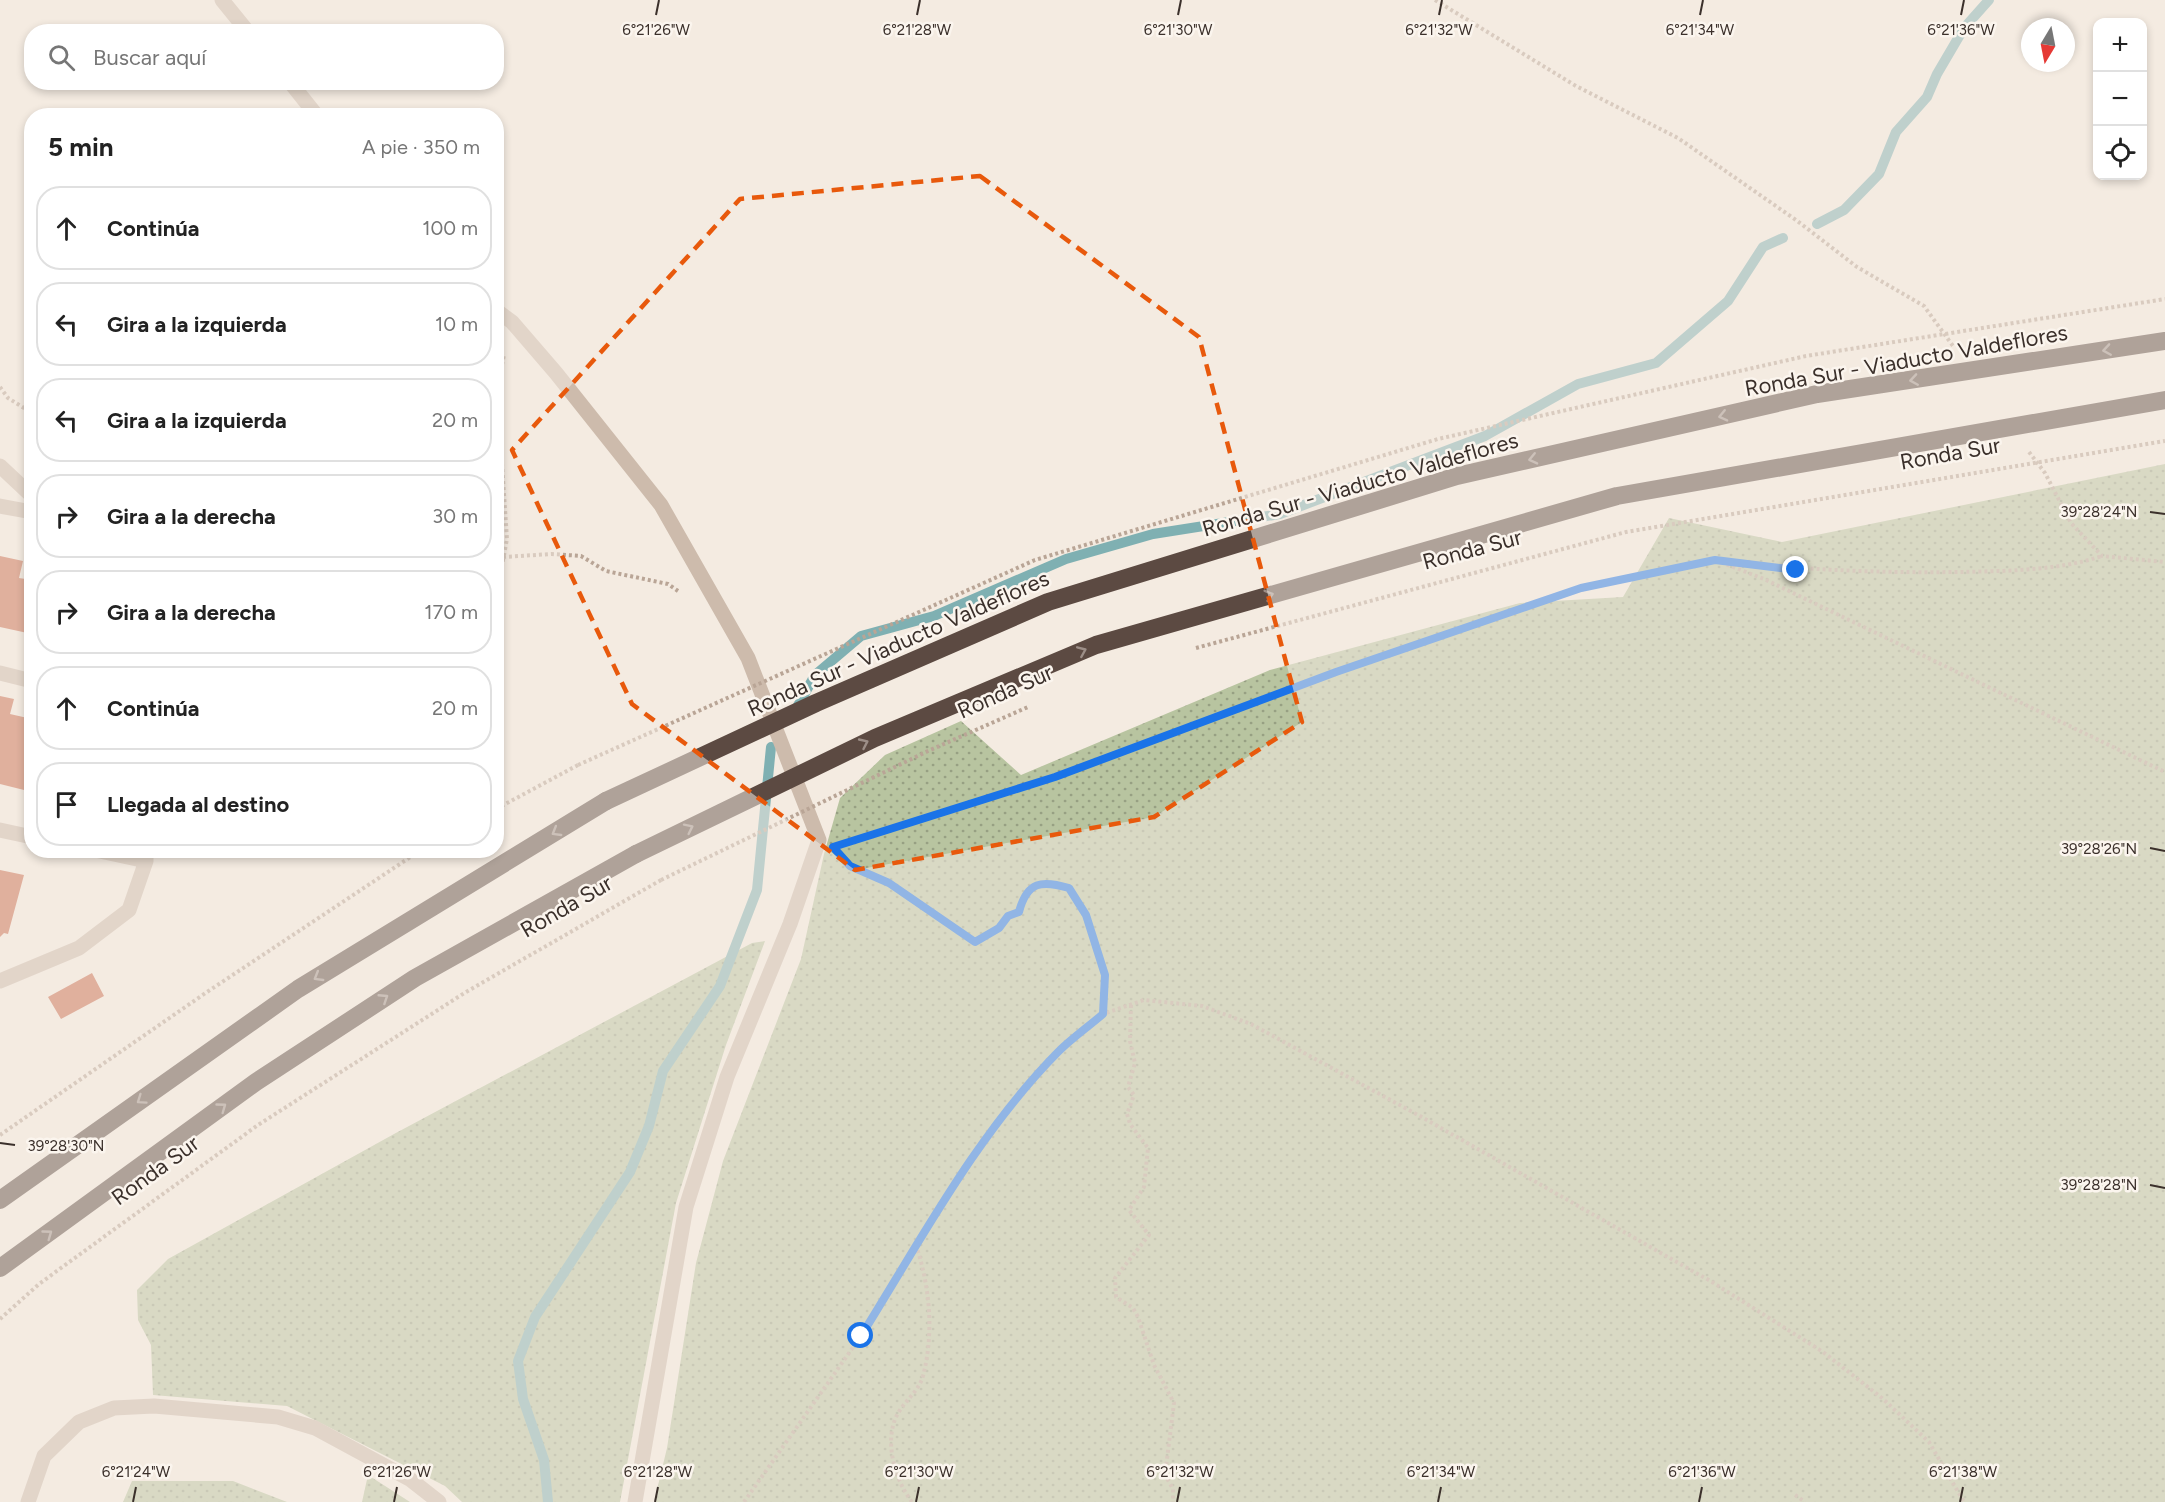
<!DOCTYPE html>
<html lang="es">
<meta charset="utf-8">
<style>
body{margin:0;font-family:Figtree,sans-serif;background:#f6f6f6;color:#222}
.controls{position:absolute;right:18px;top:18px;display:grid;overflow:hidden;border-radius:12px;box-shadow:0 3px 9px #0003}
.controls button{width:54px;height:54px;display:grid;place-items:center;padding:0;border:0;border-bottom:2px solid #e0e0e0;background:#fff;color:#222;font:30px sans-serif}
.compass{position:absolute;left:2021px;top:18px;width:54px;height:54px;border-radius:50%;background:#fff;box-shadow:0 3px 9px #0003;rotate:190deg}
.stop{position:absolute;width:18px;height:18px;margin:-14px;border:4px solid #1a73e8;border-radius:50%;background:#fff}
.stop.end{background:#1a73e8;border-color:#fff;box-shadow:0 2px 6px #0008}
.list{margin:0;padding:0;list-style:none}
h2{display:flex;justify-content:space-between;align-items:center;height:78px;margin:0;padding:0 24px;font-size:26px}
h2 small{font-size:20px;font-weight:400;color:#767676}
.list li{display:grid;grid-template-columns:39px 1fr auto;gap:18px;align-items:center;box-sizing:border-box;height:84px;margin:0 12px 12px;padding:0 12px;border:2px solid #e0e0e0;border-radius:24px}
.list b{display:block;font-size:22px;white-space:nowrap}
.list em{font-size:20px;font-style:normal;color:#767676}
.icon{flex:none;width:33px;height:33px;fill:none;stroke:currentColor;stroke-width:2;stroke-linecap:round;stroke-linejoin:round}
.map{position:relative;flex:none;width:2165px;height:1502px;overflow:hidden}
.search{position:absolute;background:#fff;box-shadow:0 3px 9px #0003;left:24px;top:24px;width:480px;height:66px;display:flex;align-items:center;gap:15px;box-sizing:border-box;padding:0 21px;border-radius:24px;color:#767676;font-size:22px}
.panel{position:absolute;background:#fff;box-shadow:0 3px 9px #0003;left:24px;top:108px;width:480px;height:750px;border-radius:24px}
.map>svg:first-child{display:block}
.grass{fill:url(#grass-dots)}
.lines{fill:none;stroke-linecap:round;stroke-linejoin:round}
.stream{stroke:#7fb0b2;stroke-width:10}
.building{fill:#c8694b}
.path{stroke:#b9a596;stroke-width:4;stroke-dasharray:3 3;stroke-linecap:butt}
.minor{stroke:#cdbbac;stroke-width:15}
.highway{stroke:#5c4a42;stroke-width:18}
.path-bridge{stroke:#b9a596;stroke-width:4;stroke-dasharray:3 3;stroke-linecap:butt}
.highway-bridge{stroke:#5c4a42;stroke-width:18}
.oneway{stroke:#9c8e87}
.route{stroke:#1a73e8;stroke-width:8}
.marked{fill:none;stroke:#e8590c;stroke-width:4.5;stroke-dasharray:12 8;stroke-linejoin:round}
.ticks{fill:none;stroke:#3b302b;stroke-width:2}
.labels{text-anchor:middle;stroke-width:5;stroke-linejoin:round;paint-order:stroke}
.street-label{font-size:22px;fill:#3b302b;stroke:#fbf5ee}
.ticks-label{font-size:15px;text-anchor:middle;fill:#3b302b;stroke:#fbf5ee;stroke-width:5;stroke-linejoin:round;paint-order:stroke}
</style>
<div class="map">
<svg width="2165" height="1502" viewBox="0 0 2165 1502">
<defs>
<pattern id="grass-dots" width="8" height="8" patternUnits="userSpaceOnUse" patternTransform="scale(1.5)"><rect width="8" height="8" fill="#b8c4a0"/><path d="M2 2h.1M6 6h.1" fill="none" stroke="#97a083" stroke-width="1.8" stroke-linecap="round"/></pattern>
</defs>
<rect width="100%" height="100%" fill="#f4ebe1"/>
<path class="grass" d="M 2165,464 L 2165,1502 L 654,1502 L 667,1448 L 696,1263 L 723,1161 L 801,959 L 824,854 L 840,798 L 885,755 L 961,721 L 1021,775 L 1270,670 L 1520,603 L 1623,597 L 1669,518 L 1782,542 Z
M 765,941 L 726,1045 L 676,1203 L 620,1502 L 462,1502 L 445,1486 L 287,1406 L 153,1395 L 151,1345 L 138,1320 L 137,1290 L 168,1259 L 394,1134 L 752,943 Z
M 368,1475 L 410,1502 L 362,1502 Z
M 132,1481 L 233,1481 L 287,1502 L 123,1502 Z"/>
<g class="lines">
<path class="stream" d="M 1817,224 L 1844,210 L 1879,174 L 1896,132 L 1927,97 L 1937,74 L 1964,28 L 1989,0
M 795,711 L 815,675 L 861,636 L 934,616 L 1066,559 L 1153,534 L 1280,514 L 1485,436 L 1578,384 L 1656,363 L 1728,301 L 1763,247 L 1783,238
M 548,1502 L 544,1460 L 523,1399 L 518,1361 L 535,1317 L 630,1172 L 649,1126 L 663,1071 L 720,986 L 757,890 L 771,747"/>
</g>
<path class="building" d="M 0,556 L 23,561 L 19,578 L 32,580 L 32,634 L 0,627 Z
M 0,696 L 14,699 L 10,714 L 32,719 L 32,792 L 0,784 Z
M 0,870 L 24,875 L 8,934 L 4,933 L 0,937 Z
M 92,973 L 104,996 L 61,1019 L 48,997 Z"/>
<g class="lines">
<path class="path" d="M 1435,0 L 1576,86 L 1678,138 L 1796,220 L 1857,267 L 1924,306 L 1953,346
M 0,387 L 8,398 L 32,413
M 2029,452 L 2045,473 L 2071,523 L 2102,556 L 2165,562
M 503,557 L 552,554 L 581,556 L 606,571 L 668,584 L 678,591
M 1721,560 C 1800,570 1878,573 1958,572 C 2005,571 2057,571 2102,556
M 496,597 L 507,539 L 497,389 L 504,355
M 496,809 L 578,765
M 844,844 L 1055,777 L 1336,672 L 1581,587 L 1715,560 L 1764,579 L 2165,772
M 841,857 L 850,866 L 889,883 L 975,942 L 999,929 L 1008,916 L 1019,912 C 1027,881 1042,880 1069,888 L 1086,915 L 1105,975 L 1103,1014
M 1131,1005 L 1130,1041 L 1135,1063 L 1128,1087 L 1134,1095 L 1127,1114 L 1130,1124 L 1148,1148 L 1144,1187 L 1129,1210 L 1149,1235 L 1115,1278 L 1116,1297 L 1133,1308 L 1138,1317 L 1154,1365 L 1174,1403 L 1165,1475 L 1173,1489 L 1173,1502
M 0,1135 L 207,992 L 421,850
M 0,1319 L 39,1284 L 258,1125 L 466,992 L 661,880
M 1795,1495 L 1805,1502
M 744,1502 L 861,1336 L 957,1183 L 1011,1106 L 1058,1052 L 1103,1014 L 1144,1000 L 1202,1006 L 1251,1024 L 1418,1115 L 1712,1282 L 1823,1352 L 1882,1398 L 1929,1442 L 1964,1502
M 912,1502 C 894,1479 882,1436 900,1410 C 908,1398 919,1390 923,1376 C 934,1334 930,1289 917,1248"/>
<path class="minor" d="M 222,0 L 248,32
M 290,82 L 317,116
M 496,310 L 512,322 L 556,373 L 661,505 L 748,658 L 819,840 L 790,924 L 727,1077 L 686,1207 L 635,1502
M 0,466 L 32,496
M 0,506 L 32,512
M 0,673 L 32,681
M 0,830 L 32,837
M 95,850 L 146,861
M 0,981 L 79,948 L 129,910 L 146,861 L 146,850
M 28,1502 L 44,1456 L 79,1422 L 114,1408 L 154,1406 L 278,1417 L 315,1428 L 411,1480 L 439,1502"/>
<path class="highway" d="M 0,1200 L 298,989 L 606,801
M 0,1268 L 256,1082 L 415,978 L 636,854"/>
<path class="path-bridge" d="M 1196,648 L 1626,532 L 2165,441
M 578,765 L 1035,560 L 1438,439 L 1806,356 L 2165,299
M 661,880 L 928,751 L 1028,707"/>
<path class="highway-bridge" d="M 606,801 L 816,703 L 1048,602 L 1457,476 L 1817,394 L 2165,341
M 636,854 L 875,738 L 1096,645 L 1617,496 L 2165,400"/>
</g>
<defs><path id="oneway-chevron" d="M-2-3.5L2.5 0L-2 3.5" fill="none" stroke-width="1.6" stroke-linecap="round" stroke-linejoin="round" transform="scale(1.5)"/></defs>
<g class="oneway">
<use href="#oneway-chevron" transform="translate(2107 350) rotate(171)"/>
<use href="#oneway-chevron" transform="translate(1914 380) rotate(171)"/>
<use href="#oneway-chevron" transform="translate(1723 416) rotate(167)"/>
<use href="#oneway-chevron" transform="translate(1533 459) rotate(167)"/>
<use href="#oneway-chevron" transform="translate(1269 595) rotate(-16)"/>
<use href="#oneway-chevron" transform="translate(1082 651) rotate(-23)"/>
<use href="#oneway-chevron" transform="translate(864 743) rotate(-25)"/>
<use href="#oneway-chevron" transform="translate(689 828) rotate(-26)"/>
<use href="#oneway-chevron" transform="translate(556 832) rotate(149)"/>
<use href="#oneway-chevron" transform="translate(318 977) rotate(149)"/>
<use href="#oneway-chevron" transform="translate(384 998) rotate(-33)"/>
<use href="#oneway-chevron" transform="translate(141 1100) rotate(145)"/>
<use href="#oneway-chevron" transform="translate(222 1107) rotate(-36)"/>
<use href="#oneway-chevron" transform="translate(48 1234) rotate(-36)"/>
</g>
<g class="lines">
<path class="route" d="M 861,1336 C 921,1240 977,1134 1058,1052 C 1072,1038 1088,1027 1103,1014 L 1105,975 L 1086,915 L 1069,888 C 1042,880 1027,881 1019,912 L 1008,916 L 999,928 L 975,942 L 889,883 L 850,866 L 833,847 L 1055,777 L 1336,672 L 1581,588 L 1715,560 L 1796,570"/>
</g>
<path d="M0 0H2165V1502H0ZM 980,176 L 1199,337 L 1302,722 L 1154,817 L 855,870 L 632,704 L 512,450 L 740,199 Z" fill="#f4ebe1" fill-opacity=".55" fill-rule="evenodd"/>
<path class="marked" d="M 980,176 L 1199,337 L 1302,722 L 1154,817 L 855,870 L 632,704 L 512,450 L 740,199 Z"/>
<path class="ticks" d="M 656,15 L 659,0M 917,15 L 920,0M 1178,15 L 1181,0M 1439,15 L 1442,0M 1700,15 L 1703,0M 1961,15 L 1964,0M 2150,512 L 2165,514M 2150,848 L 2165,851M 0,1143 L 15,1145M 2150,1185 L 2165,1188M 133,1502 L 136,1487M 394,1502 L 397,1487M 655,1502 L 658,1487M 916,1502 L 919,1487M 1177,1502 L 1180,1487M 1438,1502 L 1441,1487M 1699,1502 L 1702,1487M 1960,1502 L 1963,1487"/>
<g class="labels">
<g class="street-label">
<text transform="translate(1906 360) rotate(-10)" y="8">Ronda Sur - Viaducto Valdeflores</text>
<text transform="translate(1950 453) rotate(-10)" y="8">Ronda Sur</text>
<text transform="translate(1360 484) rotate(-16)" y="8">Ronda Sur - Viaducto Valdeflores</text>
<text transform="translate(1472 549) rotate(-15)" y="8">Ronda Sur</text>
<text transform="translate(898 643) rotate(-24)" y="8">Ronda Sur - Viaducto Valdeflores</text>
<text transform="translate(1005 691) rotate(-24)" y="8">Ronda Sur</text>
<text transform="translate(566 906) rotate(-30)" y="8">Ronda Sur</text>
<text transform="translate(155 1170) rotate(-36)" y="8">Ronda Sur</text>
</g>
</g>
<g class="ticks-label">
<text x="656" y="35">6°21'26"W</text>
<text x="917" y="35">6°21'28"W</text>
<text x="1178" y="35">6°21'30"W</text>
<text x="1439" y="35">6°21'32"W</text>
<text x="1700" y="35">6°21'34"W</text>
<text x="1961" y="35">6°21'36"W</text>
<text x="2099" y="517">39°28'24"N</text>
<text x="2099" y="854">39°28'26"N</text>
<text x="66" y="1151">39°28'30"N</text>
<text x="2099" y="1190">39°28'28"N</text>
<text x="136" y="1477">6°21'24"W</text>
<text x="397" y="1477">6°21'26"W</text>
<text x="658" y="1477">6°21'28"W</text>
<text x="919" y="1477">6°21'30"W</text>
<text x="1180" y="1477">6°21'32"W</text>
<text x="1441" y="1477">6°21'34"W</text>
<text x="1702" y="1477">6°21'36"W</text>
<text x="1963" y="1477">6°21'38"W</text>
</g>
</svg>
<div class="controls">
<button>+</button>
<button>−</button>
<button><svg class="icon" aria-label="locate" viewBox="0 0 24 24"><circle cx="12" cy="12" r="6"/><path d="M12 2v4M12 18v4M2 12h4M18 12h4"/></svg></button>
</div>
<svg class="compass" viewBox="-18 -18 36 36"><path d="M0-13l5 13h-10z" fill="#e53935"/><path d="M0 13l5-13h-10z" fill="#767676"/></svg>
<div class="stop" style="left:861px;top:1336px"></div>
<div class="stop end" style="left:1796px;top:570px"></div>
<div class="search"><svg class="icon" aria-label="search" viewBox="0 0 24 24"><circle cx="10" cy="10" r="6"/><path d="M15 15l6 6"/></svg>Buscar aquí</div>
<section class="panel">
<h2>5 min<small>A pie · 350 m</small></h2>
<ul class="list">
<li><svg class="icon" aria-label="ahead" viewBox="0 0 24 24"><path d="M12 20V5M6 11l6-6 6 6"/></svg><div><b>Continúa</b></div><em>100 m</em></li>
<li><svg class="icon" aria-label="left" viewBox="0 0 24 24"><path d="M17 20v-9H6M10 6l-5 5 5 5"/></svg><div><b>Gira a la izquierda</b></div><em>10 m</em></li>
<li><svg class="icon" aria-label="left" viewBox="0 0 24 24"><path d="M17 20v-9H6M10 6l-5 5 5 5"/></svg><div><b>Gira a la izquierda</b></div><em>20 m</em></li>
<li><svg class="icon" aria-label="right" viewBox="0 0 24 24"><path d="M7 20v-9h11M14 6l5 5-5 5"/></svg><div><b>Gira a la derecha</b></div><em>30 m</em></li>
<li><svg class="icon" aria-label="right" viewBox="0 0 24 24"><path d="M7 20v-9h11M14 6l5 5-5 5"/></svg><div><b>Gira a la derecha</b></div><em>170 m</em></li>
<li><svg class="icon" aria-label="ahead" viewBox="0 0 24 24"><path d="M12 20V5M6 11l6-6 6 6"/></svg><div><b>Continúa</b></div><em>20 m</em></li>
<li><svg class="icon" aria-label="arrive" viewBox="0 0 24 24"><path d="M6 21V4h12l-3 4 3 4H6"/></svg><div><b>Llegada al destino</b></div></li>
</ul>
</section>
</div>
